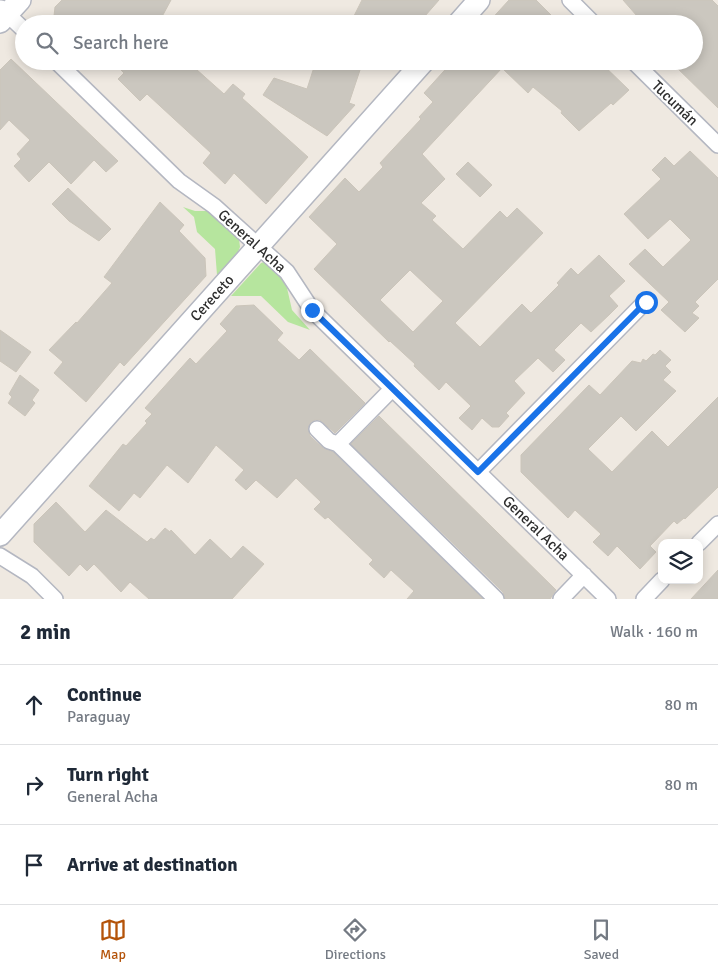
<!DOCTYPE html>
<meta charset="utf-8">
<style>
body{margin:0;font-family:Signika,sans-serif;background:#f2f2f3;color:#1f2937}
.controls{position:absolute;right:15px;bottom:15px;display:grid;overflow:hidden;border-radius:10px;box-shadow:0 2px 12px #0003}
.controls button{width:45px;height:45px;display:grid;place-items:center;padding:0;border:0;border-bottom:1px solid #e0e1e3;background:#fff;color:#1f2937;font:25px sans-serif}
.stop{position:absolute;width:15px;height:15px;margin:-11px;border:4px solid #1a73e8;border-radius:50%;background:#fff}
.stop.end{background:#1a73e8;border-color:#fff;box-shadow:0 1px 5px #0008}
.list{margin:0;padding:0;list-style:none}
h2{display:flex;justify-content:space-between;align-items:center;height:65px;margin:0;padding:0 20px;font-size:21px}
h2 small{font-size:16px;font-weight:400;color:#747a83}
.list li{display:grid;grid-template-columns:32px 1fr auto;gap:15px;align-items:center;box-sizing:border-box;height:80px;padding:0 20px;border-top:1px solid #e0e1e3}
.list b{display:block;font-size:19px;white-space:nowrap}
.list p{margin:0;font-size:16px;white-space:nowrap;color:#747a83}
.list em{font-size:16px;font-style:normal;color:#747a83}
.icon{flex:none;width:28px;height:28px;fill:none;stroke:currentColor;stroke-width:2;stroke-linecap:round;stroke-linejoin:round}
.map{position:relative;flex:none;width:718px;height:599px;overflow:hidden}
.search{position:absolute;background:#fff;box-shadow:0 2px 12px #0003;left:15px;right:15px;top:15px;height:55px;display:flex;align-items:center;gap:12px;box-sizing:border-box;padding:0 18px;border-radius:28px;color:#747a83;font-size:19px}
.sheet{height:305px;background:#fff}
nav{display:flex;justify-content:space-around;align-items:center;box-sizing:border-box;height:70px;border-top:1px solid #e0e1e3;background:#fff;font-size:14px;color:#747a83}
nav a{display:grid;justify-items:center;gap:2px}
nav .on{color:#b45309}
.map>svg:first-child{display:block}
.green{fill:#b6e59e}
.building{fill:#cbc7bf;stroke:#cbc5ba;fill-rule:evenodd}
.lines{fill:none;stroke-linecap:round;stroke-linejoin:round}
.minor-casing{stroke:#b4b7c1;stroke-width:18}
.secondary-casing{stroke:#b4b7c1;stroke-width:24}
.minor{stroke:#fff;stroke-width:15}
.secondary{stroke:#fff;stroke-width:21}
.route{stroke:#1a73e8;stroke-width:6}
.labels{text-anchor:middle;stroke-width:4;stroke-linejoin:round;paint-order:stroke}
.street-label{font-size:15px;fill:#2e2e2e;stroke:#fff}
</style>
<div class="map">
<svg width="718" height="599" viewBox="0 0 718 599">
<rect width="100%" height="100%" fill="#efe9e1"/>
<path class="green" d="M 183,207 L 195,211 L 209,211 L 239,239 L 240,247 L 238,252 L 217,275 L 215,249 L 197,232 L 194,217 Z
M 264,262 L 284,281 L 287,288 L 292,310 L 310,330 L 288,322 L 261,296 L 231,296 L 261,263 Z"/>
<path class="building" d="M 62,0 L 171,0 L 158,24 L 62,24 L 54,16 L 55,7 Z
M 362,0 L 439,0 L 418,24 L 350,24 Z
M 509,0 L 536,0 L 560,24 L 487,24 Z
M 623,0 L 712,0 L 718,6 L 718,108 L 670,61 L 694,61 L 694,24 L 644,24 Z
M 11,59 L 118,161 L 106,172 L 94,160 L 71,184 L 49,162 L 29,182 L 14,166 L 21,159 L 17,154 L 30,140 L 9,120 L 0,130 L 0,70 Z
M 112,61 L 187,61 L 224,94 L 233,84 L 245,94 L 242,98 L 308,157 L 266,204 L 234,173 L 225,184 L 203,163 L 211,153 L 147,94 L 140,101 L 118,79 L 124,73 Z
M 316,61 L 363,61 L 349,103 L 355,105 L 327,136 L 263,95 L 274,78 L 307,89 Z
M 453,61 L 599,61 L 629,90 L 613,105 L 611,103 L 579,131 L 561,113 L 562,111 L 533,87 L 528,93 L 502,68 L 422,154 L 445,179 L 421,203 L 436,216 L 432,220 L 463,249 L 500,211 L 507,218 L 517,208 L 543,233 L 455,323 L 480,347 L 522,304 L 531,313 L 559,285 L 557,283 L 571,268 L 578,275 L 599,255 L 625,281 L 609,296 L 618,306 L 610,314 L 591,332 L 581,323 L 554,350 L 565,360 L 553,372 L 538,358 L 514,381 L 525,393 L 506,413 L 509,416 L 499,427 L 492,427 L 482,418 L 472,430 L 459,418 L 471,406 L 446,382 L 439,390 L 414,366 L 415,364 L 390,341 L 389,342 L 314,269 L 337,244 L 309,217 L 345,178 L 359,192 L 383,167 L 380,163 L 421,119 L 419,117 L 433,102 L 424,93 ZM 410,270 L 443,301 L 413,332 L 380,300 Z
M 690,151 L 718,178 L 718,279 L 695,302 L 699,306 L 692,313 L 699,318 L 685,332 L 661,310 L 669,302 L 629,264 L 645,249 L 663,267 L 691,240 L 670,219 L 648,239 L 624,214 L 661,179 L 652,170 L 665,157 L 674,166 Z
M 468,162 L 492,185 L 480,197 L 456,174 Z
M 68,188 L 111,229 L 99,241 L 69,221 L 52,204 Z
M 160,202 L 184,225 L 179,231 L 205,258 L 206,276 L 124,366 L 120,362 L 86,402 L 54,373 L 63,362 L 49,350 L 76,322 L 77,323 L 112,283 L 104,277 Z
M 254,305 L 283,333 L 277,340 L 299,360 L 310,349 L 365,403 L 335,433 L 320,420 L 315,420 L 311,422 L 308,427 L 310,436 L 323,448 L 333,452 L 483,599 L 407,599 L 414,591 L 391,570 L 384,578 L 369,564 L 373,560 L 328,517 L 325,519 L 314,509 L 321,502 L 296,478 L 277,498 L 256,480 L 246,490 L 235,480 L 244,470 L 216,445 L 188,483 L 167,465 L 140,498 L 134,493 L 119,511 L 89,486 L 123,444 L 126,446 L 147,423 L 145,421 L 152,414 L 145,408 L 190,358 L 196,364 L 227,331 L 220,324 L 236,306 Z
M 0,330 L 31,352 L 16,372 L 0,361 Z
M 660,350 L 671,360 L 665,366 L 671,372 L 663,380 L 676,391 L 636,431 L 621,416 L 588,449 L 612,472 L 652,431 L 668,447 L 718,397 L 718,487 L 685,519 L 684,518 L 677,524 L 674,521 L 650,546 L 656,552 L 640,569 L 617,546 L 608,556 L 593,542 L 601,534 L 575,510 L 568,518 L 521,472 L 521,455 L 589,385 L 600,395 L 632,361 L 641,363 L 643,359 L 646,361 L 653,354 L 655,355 Z
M 20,375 L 39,390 L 32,400 L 35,403 L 25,416 L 8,403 L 12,397 L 9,394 Z
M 379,416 L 556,590 L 550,599 L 505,599 L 503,592 L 351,444 Z
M 56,502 L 85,532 L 106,510 L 147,542 L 151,538 L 154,540 L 165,528 L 170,532 L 171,530 L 195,555 L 210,539 L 231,559 L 243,546 L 264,564 L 232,599 L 149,599 L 130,582 L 121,592 L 94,564 L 87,571 L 80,564 L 69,576 L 34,542 L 34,524 Z
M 718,570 L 718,599 L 691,599 Z"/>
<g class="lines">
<g class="minor-casing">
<path id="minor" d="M 570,0 L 594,24
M 1,8 L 24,30
M 56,61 L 179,181 L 214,206 L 287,272 L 312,310 L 608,599
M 633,61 L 718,145
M 317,429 L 329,441 L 338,444 L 496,599
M 338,444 L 392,389
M 478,472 L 645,302
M 699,543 L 718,524
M 0,556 L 32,576 L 55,599
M 561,599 L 584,575
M 644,599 L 662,580"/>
</g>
<g class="secondary-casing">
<path id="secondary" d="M 0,22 L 20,0
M 458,24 L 479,0
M 0,535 L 424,61"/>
</g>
<use href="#minor" class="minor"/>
<use href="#secondary" class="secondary"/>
</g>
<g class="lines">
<path class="route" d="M 312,310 L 478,472 L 646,302"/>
</g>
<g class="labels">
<g class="street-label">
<text transform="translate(675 103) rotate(44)" y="5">Tucumán</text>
<text transform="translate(252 241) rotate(42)" y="5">General Acha</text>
<text transform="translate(212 298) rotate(-48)" y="5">Cereceto</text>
<text transform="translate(536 528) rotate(44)" y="5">General Acha</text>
</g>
</g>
</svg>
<div class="controls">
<button><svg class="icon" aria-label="layers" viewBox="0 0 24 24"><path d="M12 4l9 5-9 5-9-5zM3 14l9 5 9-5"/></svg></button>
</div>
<div class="stop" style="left:646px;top:302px"></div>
<div class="stop end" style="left:312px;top:310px"></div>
<div class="search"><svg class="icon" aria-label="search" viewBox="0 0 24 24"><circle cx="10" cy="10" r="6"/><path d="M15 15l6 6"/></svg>Search here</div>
</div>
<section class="sheet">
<h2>2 min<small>Walk · 160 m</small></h2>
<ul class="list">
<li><svg class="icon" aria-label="ahead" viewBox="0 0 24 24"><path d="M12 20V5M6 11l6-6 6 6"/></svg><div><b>Continue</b><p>Paraguay</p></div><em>80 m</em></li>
<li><svg class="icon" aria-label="right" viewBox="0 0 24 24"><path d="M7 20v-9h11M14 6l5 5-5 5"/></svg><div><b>Turn right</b><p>General Acha</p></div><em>80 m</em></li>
<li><svg class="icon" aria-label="arrive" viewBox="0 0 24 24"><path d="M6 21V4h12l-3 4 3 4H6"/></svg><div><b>Arrive at destination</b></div></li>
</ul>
</section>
<nav>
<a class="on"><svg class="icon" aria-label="map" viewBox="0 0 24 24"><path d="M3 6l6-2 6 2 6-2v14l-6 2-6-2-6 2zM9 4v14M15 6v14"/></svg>Map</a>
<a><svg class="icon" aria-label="directions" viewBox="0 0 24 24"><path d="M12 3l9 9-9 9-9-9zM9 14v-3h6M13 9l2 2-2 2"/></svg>Directions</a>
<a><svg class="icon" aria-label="saved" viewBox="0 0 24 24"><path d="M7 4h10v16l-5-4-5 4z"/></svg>Saved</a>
</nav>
